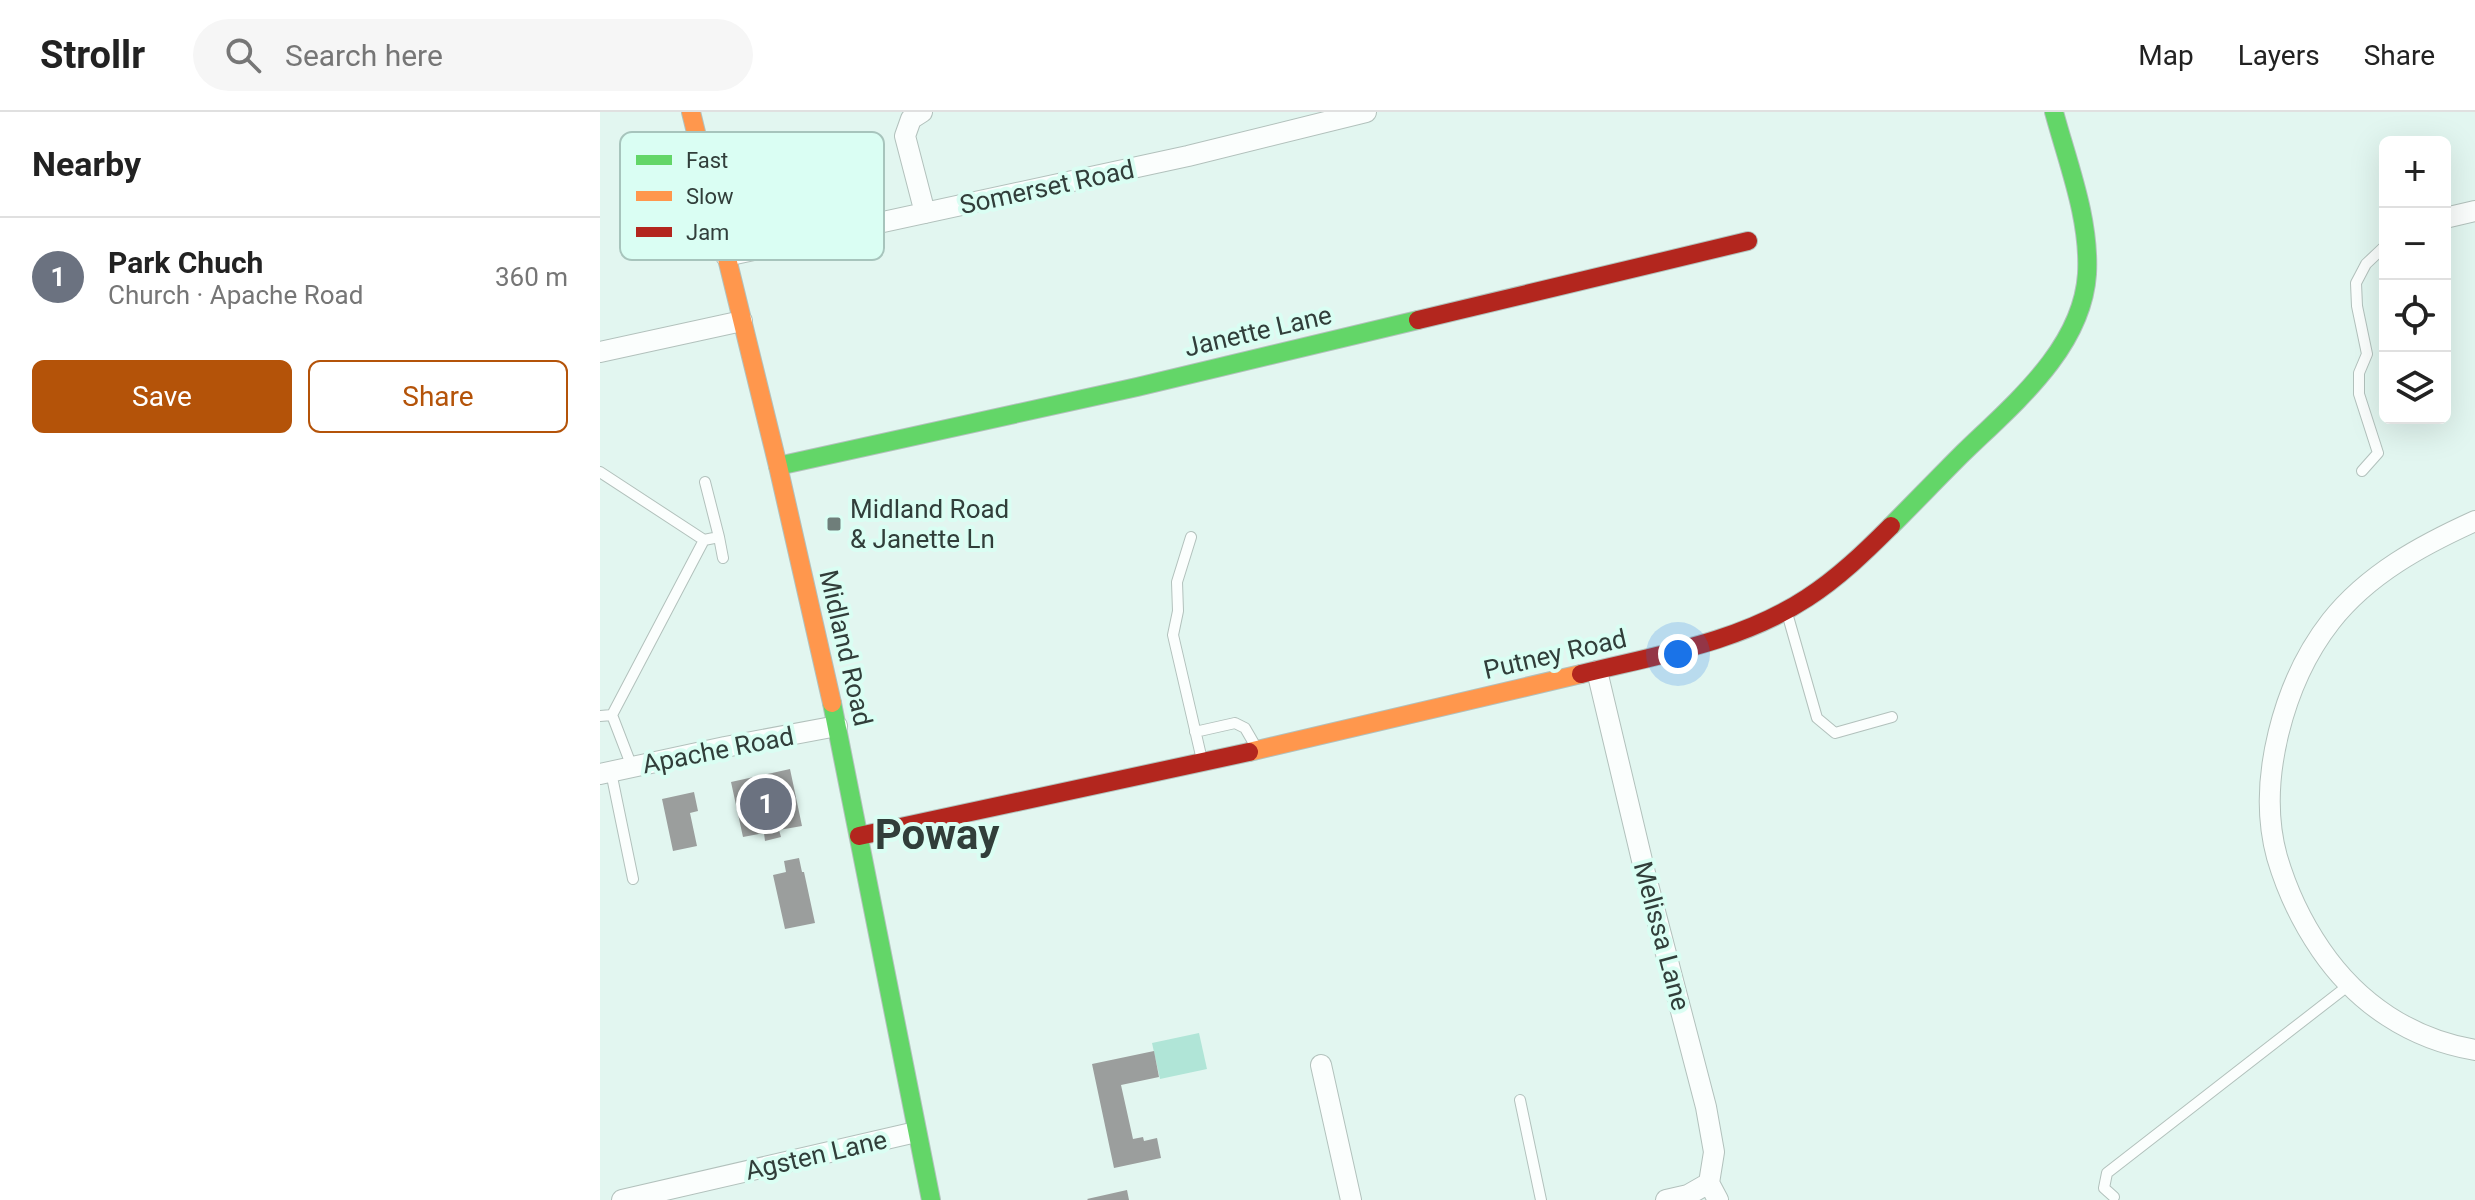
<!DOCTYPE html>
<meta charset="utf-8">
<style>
body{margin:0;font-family:Roboto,sans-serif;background:#f6f6f6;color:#222}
.controls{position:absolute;right:24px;top:24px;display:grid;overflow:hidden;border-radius:12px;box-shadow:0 8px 32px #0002}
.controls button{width:72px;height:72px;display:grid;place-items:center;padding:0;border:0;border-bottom:2px solid #e0e0e0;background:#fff;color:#222;font:40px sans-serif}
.you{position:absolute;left:1078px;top:542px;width:28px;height:28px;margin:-20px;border:6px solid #fff;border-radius:50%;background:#1a73e8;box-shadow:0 0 0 12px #1a73e833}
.badge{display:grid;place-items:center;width:52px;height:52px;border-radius:50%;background:#b45309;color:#fff;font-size:26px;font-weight:700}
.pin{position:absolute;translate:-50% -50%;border:4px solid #fff;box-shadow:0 2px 8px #0006}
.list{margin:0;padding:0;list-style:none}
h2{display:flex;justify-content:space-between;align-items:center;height:104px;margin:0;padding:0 32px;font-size:34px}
h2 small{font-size:26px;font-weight:400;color:#767676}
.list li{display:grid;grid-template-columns:52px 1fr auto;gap:24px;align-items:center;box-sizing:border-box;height:120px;padding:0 32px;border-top:2px solid #e0e0e0}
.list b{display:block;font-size:30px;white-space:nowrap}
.list p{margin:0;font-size:26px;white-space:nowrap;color:#767676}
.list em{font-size:26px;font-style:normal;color:#767676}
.actions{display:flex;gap:16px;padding:24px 32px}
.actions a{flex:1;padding:18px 0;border:2px solid #b45309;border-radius:12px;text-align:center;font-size:28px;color:#b45309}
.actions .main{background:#b45309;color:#fff}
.icon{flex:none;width:44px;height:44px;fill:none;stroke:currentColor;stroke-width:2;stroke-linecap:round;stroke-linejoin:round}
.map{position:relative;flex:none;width:1875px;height:1088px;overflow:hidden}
header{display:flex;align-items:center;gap:48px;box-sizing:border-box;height:112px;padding:0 40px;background:#fff;border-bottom:2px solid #e0e0e0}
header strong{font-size:38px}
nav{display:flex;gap:44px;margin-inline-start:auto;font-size:28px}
.search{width:560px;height:72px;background:#f6f6f6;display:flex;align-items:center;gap:20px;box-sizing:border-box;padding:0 28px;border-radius:44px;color:#767676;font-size:30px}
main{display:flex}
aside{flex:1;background:#fff}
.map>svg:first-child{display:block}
.green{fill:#b0e5d7}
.building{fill:#9b9e9d}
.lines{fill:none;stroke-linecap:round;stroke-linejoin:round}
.lane-casing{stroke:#b2c1bc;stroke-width:12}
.street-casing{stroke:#b2c1bc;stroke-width:22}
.fast-casing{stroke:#b2c1bc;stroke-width:20}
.slow-casing{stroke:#b2c1bc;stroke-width:20}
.jam-casing{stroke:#b2c1bc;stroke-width:20}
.lane{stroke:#fbfefd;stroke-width:10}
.street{stroke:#fbfefd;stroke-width:20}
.fast{stroke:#63d668;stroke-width:18}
.slow{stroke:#ff974d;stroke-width:18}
.jam{stroke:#b3261e;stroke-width:18}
.poi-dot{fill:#6f7e7a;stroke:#dafef3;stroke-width:3}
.labels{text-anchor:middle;stroke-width:8;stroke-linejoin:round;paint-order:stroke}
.street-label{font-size:26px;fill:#313e3a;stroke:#dafef3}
.poi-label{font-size:26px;fill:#313e3a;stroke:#dafef3;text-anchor:start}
.town-label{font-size:42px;font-weight:bold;fill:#313e3a;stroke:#dafef3}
.key{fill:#dafef3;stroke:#a7c4bc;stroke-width:2}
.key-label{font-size:22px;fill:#313e3a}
</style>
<header>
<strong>Strollr</strong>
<div class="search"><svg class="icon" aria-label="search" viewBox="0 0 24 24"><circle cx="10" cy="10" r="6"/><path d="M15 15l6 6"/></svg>Search here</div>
<nav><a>Map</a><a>Layers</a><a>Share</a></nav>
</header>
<main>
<aside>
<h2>Nearby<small></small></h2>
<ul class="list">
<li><span class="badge" style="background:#6b7280">1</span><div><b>Park Chuch</b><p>Church · Apache Road</p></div><em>360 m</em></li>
</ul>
<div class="actions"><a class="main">Save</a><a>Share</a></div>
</aside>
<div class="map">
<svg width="1875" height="1088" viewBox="0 0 1875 1088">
<rect width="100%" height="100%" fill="#e2f6f0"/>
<path class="green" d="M 599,921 L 607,957 L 560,967 L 552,931 Z"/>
<path class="building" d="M 190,657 L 202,714 L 179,718 L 181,725 L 165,729 L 164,721 L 143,725 L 131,670 Z
M 94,680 L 98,699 L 90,701 L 97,734 L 73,739 L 62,687 Z
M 199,746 L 202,760 L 204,760 L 215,811 L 185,817 L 173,763 L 186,760 L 184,749 Z
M 554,939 L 559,965 L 521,973 L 533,1027 L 543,1025 L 544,1029 L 557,1026 L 561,1046 L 514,1056 L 492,952 Z
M 527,1078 L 529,1088 L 488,1088 L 487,1087 Z"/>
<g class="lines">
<g class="lane-casing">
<path id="lane" d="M 1762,359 L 1778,341 L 1759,282 L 1759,261 L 1767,242 L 1757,194 L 1756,171 L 1766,152 L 1785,134
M 0,360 L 104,428 L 12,603
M 119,425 L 123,446
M 591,425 L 577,470 L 578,499 L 573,523 L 602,648
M 104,428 L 119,425 L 105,370
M 1187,501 L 1217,606 L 1235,621 L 1292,605
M 0,604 L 12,603 L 32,655
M 595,620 L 635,611 L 645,616 L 656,635
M 11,660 L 33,767
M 920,988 L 941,1088
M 1514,1085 L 1504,1076 L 1507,1061 L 1749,873"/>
</g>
<g class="street-casing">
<path id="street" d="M 322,0 L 311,7 L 305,24 L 325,101
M 1845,106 L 1875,99
M 126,144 L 588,44 L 766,0
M 0,240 L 142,209
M 1875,409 C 1822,433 1768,462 1731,509 C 1684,569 1656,669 1677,745 C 1687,779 1701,809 1721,838 C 1758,892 1811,927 1875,938
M 997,559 L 1045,761 L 1106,995 L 1114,1040 L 1109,1071 L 1118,1088
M 0,662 L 125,635 L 237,614
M 721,953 L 751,1088
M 22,1088 L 316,1020
M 1066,1088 L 1088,1083 L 1109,1071"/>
</g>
<g class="fast-casing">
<path id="fast" d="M 178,354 L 537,275 L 818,208
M 1291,414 C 1314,391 1337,367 1360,344 C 1411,294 1482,238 1487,162 C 1490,107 1468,52 1454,0
M 232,591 L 331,1088"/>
</g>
<g class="slow-casing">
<path id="slow" d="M 91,0 L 178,354 L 232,591
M 649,640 L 981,562"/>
</g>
<g class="jam-casing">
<path id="jam" d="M 818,208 L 1148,129
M 981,562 C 1058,543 1140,530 1207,486 C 1238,466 1265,440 1291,414
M 259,724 L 649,640"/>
</g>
<use href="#lane" class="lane"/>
<use href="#street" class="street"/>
<use href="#fast" class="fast"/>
<use href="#slow" class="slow"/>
<use href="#jam" class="jam"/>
</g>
<rect class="poi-dot" x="226" y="404" width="16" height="16" rx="4"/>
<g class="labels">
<g class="street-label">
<text transform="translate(447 75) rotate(-12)" y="9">Somerset Road</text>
<text transform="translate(658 219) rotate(-13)" y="9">Janette Lane</text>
<text transform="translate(246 536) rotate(77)" y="9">Midland Road</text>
<text transform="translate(955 542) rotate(-13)" y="9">Putney Road</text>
<text transform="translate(118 638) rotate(-11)" y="9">Apache Road</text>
<text transform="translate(1062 824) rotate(75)" y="9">Melissa Lane</text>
<text transform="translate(216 1043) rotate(-13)" y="9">Agsten Lane</text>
</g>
<g class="poi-label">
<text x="250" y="406">Midland Road<tspan x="250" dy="30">&amp; Janette Ln</tspan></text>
</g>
<g class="town-label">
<text x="337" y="737">Poway</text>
</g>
</g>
<rect x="20" y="20" width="264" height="128" rx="12" class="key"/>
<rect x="36" y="43" width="36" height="10" fill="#63d668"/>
<rect x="36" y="79" width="36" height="10" fill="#ff974d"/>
<rect x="36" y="115" width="36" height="10" fill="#b3261e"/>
<g class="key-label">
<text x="86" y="56">Fast</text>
<text x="86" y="92">Slow</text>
<text x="86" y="128">Jam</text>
</g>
</svg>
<div class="controls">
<button>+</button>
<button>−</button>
<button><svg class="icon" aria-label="locate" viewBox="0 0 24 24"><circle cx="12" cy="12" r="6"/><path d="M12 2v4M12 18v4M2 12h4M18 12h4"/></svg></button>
<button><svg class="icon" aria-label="layers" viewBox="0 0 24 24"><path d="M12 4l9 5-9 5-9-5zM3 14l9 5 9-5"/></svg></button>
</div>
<div class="you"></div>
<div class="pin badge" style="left:166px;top:692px;background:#6b7280">1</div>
</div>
</main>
